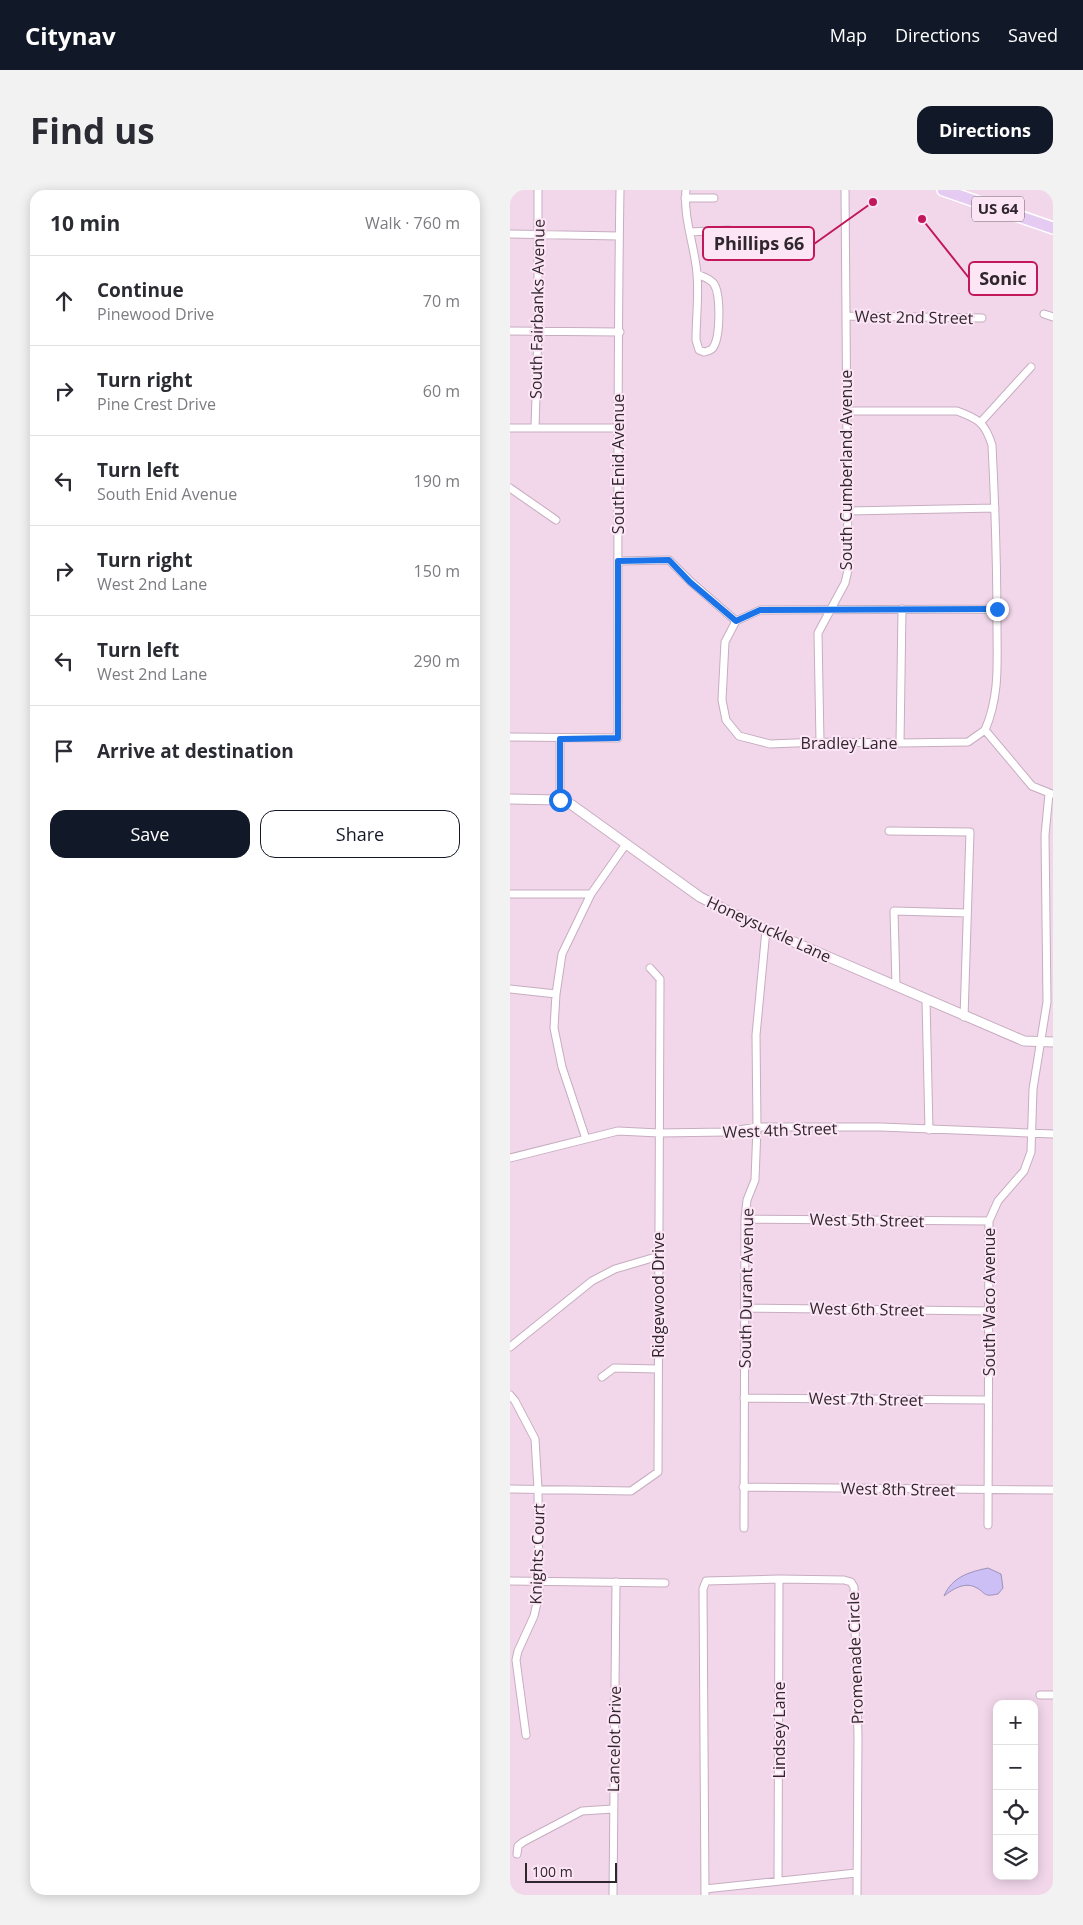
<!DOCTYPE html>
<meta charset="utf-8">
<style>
body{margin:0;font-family:"Open Sans",sans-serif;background:#f2f2f3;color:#2b2b33}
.controls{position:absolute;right:15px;bottom:15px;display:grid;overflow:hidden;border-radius:10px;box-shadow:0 2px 12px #0003}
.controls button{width:45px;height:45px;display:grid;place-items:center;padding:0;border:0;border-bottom:1px solid #e1e1e2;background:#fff;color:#2b2b33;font:25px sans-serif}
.scale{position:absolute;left:15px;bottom:12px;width:92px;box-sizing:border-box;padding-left:5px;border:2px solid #30262d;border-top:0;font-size:14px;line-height:18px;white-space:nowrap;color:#30262d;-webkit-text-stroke:4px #fce6f6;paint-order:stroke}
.stop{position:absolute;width:15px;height:15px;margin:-11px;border:4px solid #1a73e8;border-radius:50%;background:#fff}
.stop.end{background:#1a73e8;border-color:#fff;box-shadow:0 1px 5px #0008}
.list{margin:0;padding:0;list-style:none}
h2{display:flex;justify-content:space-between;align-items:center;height:65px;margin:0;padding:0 20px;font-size:21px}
h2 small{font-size:16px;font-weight:400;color:#7c7c81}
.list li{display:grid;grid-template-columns:32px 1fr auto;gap:15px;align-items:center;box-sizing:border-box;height:90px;padding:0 20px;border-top:1px solid #e1e1e2}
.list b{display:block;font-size:19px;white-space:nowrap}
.list p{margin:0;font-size:16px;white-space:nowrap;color:#7c7c81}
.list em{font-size:16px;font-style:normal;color:#7c7c81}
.actions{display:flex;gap:10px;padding:15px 20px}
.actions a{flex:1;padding:11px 0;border:1px solid #111827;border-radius:15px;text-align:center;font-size:18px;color:#111827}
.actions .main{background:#111827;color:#fff}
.icon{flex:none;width:28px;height:28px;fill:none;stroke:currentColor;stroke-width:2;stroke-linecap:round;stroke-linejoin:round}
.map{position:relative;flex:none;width:543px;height:1705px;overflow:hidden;border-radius:15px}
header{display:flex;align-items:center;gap:30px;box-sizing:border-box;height:70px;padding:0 25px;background:#111827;color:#fff}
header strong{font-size:24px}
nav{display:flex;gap:28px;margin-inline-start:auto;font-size:18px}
.intro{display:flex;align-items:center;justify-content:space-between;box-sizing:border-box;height:120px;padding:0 30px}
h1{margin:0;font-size:35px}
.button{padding:12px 22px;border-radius:15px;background:#111827;color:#fff;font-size:18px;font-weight:700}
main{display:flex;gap:30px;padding:0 30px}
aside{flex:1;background:#fff;border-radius:15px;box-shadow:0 2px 12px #0003}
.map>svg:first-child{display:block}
.water{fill:#cbbff5;stroke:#9c91b9}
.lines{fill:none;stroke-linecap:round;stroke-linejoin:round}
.minor-casing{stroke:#c7adc0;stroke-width:9}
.tertiary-casing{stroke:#c7adc0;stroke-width:11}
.primary-casing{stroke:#fff;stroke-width:14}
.minor{stroke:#fff;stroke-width:7}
.tertiary{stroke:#fff;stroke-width:9}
.primary{stroke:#e5cbf1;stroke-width:11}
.route{stroke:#1a73e8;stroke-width:6}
.labels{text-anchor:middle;stroke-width:4;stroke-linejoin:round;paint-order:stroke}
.shield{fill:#fce6f6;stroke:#6d6069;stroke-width:1}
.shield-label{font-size:15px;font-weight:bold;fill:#30262d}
.street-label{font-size:16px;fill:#30262d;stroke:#fce6f6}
.leader{fill:none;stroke:#c2185b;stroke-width:2}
.callout-dot{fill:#c2185b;stroke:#fce6f6;stroke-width:2}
.callout{fill:#fce6f6;stroke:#c2185b;stroke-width:2}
.callout-label{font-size:18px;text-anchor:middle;font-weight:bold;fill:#30262d}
</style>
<header>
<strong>Citynav</strong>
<nav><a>Map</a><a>Directions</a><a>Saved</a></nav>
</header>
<div class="intro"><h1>Find us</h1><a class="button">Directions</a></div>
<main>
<aside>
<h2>10 min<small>Walk · 760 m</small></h2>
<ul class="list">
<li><svg class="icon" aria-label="ahead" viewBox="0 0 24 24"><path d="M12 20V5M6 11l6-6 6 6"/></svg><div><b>Continue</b><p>Pinewood Drive</p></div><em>70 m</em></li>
<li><svg class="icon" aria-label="right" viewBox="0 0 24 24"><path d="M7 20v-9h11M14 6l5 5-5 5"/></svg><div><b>Turn right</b><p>Pine Crest Drive</p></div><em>60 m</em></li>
<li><svg class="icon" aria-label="left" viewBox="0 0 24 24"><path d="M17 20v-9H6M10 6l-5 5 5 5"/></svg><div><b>Turn left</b><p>South Enid Avenue</p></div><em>190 m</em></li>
<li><svg class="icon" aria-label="right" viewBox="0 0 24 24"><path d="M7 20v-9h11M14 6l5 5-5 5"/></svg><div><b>Turn right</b><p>West 2nd Lane</p></div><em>150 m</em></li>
<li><svg class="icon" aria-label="left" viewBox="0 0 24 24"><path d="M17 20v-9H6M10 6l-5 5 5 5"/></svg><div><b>Turn left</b><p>West 2nd Lane</p></div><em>290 m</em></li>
<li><svg class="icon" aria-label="arrive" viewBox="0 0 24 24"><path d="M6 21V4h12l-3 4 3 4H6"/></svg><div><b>Arrive at destination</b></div></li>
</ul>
<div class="actions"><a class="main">Save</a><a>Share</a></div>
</aside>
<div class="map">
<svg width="543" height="1705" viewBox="0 0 543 1705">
<rect width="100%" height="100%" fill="#f2d7eb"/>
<path class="water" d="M 478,1378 L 491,1384 L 493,1398 L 488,1404 C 473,1407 477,1404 467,1398 C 455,1391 443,1399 434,1406 C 442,1387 459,1382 478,1378 Z"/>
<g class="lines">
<g class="minor-casing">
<path id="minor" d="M 176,0 C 173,28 185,57 187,84 C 189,106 186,128 186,150 L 189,160 L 194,162 C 198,161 202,161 204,156 C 210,145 211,105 204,94 C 200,88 193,87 187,84
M 175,8 L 204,8
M 180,42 L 219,40
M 0,44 L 109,46
M 534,124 L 543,127
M 336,126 L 472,128
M 0,141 L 110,142
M 337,221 L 447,221 C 469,229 475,233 482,255 C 485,315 487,375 487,435 C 487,473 490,505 475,540
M 470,233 L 521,177
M 0,238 L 107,238
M 25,238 L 28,141 L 28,0
M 0,298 L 46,330
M 338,321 L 485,318
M 108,371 L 159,370 L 181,392 L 226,431
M 226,431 L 215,452 L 212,510 L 216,530 L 229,546 L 260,554 L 310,552 L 390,553 L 458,552 L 475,540
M 226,431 L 250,420 L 487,419
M 475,540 L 522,596 L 542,604
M 0,547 L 108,548 C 108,366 107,183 110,0
M 310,552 L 308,443 L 335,393 L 338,380 L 335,0
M 390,553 L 392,419
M 50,610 L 50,549
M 379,641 L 460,642 L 454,827
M 0,704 L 81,704
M 386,796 L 384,721 L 457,723
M 0,799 L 46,804
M 416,810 L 419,940
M 76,949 L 52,877 L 44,838 L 46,804 L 52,764 L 81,704 L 116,654
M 0,968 L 108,941 L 149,943 L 217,942 L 247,937 L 371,937 L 543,944
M 235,1029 L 479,1031
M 235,1118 L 479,1121
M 0,1157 L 82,1091 L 105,1079 L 149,1066
M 92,1187 L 104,1178 L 148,1179
M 0,1205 L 5,1211 L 25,1249 L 28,1299 L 29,1404 L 24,1426 L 8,1461 L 6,1470 L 16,1545
M 234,1208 L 478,1210
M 233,1297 L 543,1300
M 0,1299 L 121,1301 L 148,1282 L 150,789 L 140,778
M 478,1335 L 479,1031 L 488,1011 L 514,981 L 521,962 L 523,899 L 537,812 L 535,645 L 539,604
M 234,1338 L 235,1029 L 237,1010 L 245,990 L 247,937 L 246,845 L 256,740
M 0,1391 L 155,1393
M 530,1505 L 543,1505
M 7,1664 L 8,1656 L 13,1652 L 72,1621 L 103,1619
M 268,1691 L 269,1389
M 195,1699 L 346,1683
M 103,1705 L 106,1392
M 195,1705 L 193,1399 L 196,1391 L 269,1389 L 334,1390 L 341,1392 L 344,1397 L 348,1547 L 347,1705"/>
</g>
<g class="tertiary-casing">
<path id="tertiary" d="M 0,609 L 50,610 L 62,615 L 190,707 L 256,740 L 514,851 L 543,852"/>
</g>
<g class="primary-casing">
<path id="primary" d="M 433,0 L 543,38"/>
</g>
<use href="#minor" class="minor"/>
<use href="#tertiary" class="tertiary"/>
<use href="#primary" class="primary"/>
</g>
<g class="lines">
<path class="route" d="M 50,610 L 50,549 L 108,548 L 108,371 L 159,370 L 180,392 L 226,431 L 250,420 L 487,419"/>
</g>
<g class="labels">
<rect class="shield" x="462" y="6.5" width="52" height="25" rx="4"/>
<g class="shield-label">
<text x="488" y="24">US 64</text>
</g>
<g class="street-label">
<text transform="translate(27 119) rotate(-89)" y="6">South Fairbanks Avenue</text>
<text transform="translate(404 127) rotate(1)" y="6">West 2nd Street</text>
<text transform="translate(108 274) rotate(-90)" y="6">South Enid Avenue</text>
<text transform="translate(336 280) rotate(-90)" y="6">South Cumberland Avenue</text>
<text x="339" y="559">Bradley Lane</text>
<text transform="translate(259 739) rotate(25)" y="6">Honeysuckle Lane</text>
<text transform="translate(270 940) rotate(-2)" y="6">West 4th Street</text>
<text transform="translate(357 1030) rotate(1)" y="6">West 5th Street</text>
<text transform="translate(236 1098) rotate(-89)" y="6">South Durant Avenue</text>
<text transform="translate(148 1105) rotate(-90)" y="6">Ridgewood Drive</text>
<text transform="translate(479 1112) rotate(-90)" y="6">South Waco Avenue</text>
<text transform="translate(357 1119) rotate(1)" y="6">West 6th Street</text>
<text transform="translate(356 1209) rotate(1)" y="6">West 7th Street</text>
<text transform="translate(388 1299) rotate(1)" y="6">West 8th Street</text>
<text transform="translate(27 1364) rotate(-88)" y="6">Knights Court</text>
<text transform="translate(345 1468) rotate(-92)" y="6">Promenade Circle</text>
<text transform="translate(269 1540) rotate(-90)" y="6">Lindsey Lane</text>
<text transform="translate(104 1549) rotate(-89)" y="6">Lancelot Drive</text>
</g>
</g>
<path class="leader" d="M363 12L304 54M412 29L459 88"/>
<g class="callout-dot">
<circle cx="363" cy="12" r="5"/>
<circle cx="412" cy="29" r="5"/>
</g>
<g class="callout">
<rect x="193" y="37" width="111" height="33" rx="5"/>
<rect x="459" y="72" width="68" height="33" rx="5"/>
</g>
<g class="callout-label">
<text x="249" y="60">Phillips 66</text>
<text x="493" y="95">Sonic</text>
</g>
</svg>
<div class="controls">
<button>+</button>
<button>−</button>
<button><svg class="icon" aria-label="locate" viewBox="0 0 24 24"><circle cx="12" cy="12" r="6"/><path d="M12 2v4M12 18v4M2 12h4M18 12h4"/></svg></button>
<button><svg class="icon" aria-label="layers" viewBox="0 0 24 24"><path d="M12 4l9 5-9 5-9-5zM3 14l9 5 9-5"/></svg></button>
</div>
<div class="scale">100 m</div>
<div class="stop" style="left:50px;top:610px"></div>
<div class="stop end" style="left:487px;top:419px"></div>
</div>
</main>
